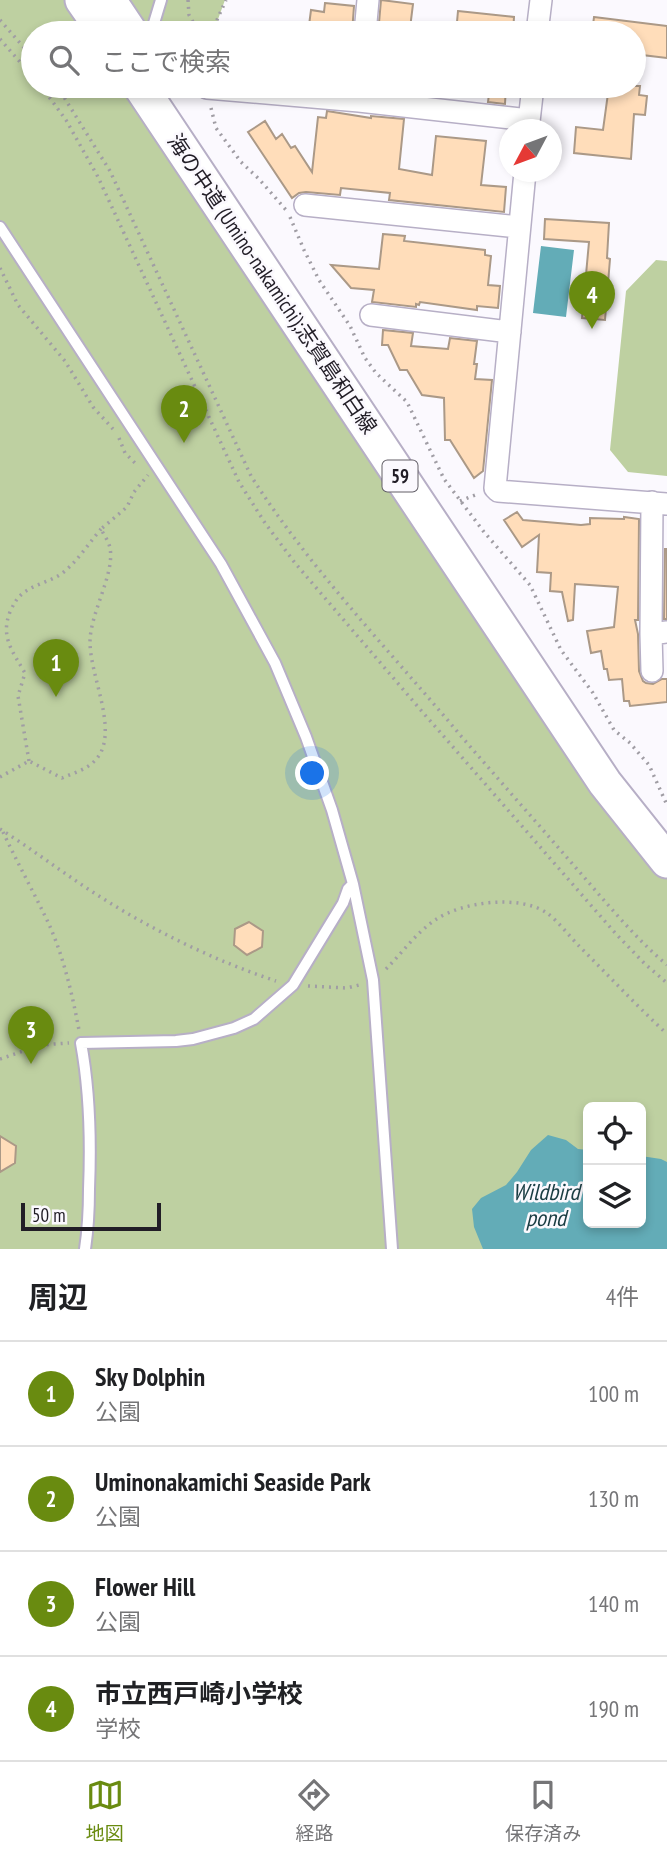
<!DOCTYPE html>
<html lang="ja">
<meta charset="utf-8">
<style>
body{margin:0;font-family:"PT Sans Narrow","Noto Sans JP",sans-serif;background:#f6f6f6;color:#202124}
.controls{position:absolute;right:21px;bottom:21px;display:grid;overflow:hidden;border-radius:10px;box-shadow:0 4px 10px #0003}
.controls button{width:63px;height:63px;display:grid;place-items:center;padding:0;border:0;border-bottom:2px solid #e0e0e0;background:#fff;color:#202124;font:35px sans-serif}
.compass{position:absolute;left:499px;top:119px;width:63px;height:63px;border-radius:50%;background:#fff;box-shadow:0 4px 10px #0003;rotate:229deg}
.scale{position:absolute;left:21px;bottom:18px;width:140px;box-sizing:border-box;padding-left:7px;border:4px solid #211d26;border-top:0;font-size:19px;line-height:24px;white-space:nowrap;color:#211d26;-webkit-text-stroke:5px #fbf9fe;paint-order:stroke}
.you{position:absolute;left:313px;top:774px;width:24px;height:24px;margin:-18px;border:5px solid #fff;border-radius:50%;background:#1a73e8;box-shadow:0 0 0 10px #1a73e833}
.badge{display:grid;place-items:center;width:46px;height:46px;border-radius:50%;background:#698b10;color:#fff;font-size:23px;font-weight:700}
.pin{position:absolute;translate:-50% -58px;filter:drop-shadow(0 2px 4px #0008)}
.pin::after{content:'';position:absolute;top:37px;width:24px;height:21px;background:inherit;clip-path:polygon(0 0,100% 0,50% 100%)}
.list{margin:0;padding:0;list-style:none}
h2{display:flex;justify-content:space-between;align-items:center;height:91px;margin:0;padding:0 28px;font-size:30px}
h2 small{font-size:23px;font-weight:400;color:#757577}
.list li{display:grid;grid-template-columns:46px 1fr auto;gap:21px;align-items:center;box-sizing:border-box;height:105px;padding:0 28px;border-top:2px solid #e0e0e0}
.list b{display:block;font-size:26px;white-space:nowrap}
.list p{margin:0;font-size:23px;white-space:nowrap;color:#757577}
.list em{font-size:23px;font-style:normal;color:#757577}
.icon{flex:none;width:38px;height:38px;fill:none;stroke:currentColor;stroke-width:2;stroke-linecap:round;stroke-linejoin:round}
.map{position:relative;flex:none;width:667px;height:1249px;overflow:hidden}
.search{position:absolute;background:#fff;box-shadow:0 4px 10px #0003;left:21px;right:21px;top:21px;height:77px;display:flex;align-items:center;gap:18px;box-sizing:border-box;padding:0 24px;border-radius:38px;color:#757577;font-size:26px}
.sheet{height:511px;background:#fff}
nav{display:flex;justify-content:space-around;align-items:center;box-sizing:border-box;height:98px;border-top:2px solid #e0e0e0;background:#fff;font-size:19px;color:#757577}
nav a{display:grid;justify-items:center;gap:4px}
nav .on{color:#698b10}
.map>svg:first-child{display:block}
.green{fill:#bed0a1;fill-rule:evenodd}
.water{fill:#63acb7}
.building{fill:#ffddba;stroke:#ab9987;stroke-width:2}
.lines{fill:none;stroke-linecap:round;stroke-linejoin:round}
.service-casing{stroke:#b7afc6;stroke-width:14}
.minor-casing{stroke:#b7afc6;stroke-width:24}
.primary-casing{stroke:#b7afc6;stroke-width:37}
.path{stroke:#a09da4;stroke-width:3.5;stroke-dasharray:2 5;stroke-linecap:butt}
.service{stroke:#fff;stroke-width:10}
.minor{stroke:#fff;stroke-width:21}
.primary{stroke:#fff;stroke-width:33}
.labels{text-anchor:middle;stroke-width:5;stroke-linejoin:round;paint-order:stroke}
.shield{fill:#fbf9fe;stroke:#625f67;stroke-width:2}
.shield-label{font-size:19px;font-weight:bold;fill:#211d26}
.street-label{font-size:21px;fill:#211d26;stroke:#fbf9fe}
.water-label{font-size:23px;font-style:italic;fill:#1a3d43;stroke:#fbf9fe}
</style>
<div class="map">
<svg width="667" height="1249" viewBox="0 0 667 1249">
<rect width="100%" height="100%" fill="#fbf9fe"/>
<path class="green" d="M 0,0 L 76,0 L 98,33 L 33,33 L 33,86 L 132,86 L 667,877 L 667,1249 L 0,1249 ZM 588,1107 L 641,1107 L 641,1223 L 588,1223 Z
M 116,0 L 225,0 L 213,33 L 138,33 Z
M 656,260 L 667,261 L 667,476 L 628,472 L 610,450 L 626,291 Z"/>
<path class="water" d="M 541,246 L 574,250 L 566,317 L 533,313 Z
M 548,1135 L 566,1140 L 578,1149 L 588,1150 L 588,1223 L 641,1223 L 641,1156 L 661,1159 L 667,1162 L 667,1249 L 483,1249 L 474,1227 L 472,1209 L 481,1198 L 506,1185 L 517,1172 L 531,1150 Z"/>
<path class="building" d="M 381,0 L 413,4 L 410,28 L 379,23 Z
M 325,3 L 354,6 L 352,33 L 308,33 L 311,10 L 324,12 Z
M 458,11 L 514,17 L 513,33 L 456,33 Z
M 594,17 L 667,26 L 667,58 L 634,54 L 634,33 L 592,33 Z
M 374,86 L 407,86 L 406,93 L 374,89 Z
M 490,86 L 506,86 L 505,104 L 488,102 Z
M 609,86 L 640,86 L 639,95 L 647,96 L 645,115 L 634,114 L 631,159 L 574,153 L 576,127 L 603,130 Z
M 327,111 L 371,118 L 371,116 L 404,119 L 399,169 L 432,175 L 436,136 L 486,141 L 481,185 L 506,187 L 504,212 L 389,200 L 390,193 L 341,188 L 340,195 L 306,192 L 299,193 L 292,198 L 248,132 L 265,121 L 276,139 L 282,134 L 291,148 L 295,146 L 312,172 L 318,117 L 326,118 Z
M 545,219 L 609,223 L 607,258 L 610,259 L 605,320 L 582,318 L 589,242 L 544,239 Z
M 383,234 L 405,236 L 404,241 L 485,250 L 485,255 L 491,256 L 488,285 L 500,286 L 498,308 L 477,306 L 477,310 L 420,302 L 419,305 L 416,304 L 416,307 L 372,302 L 374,290 L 351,288 L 331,265 L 379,269 Z
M 383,330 L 413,333 L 411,346 L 448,349 L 450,338 L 477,341 L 474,364 L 477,364 L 475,379 L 492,380 L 483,471 L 474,478 L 450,440 L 445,440 L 444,398 L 422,395 L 407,370 L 400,370 L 388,345 L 382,345 Z
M 517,512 L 523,520 L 581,525 L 590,524 L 590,518 L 624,519 L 624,517 L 639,519 L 638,620 L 635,620 L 638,634 L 639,671 L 643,681 L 646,683 L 653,684 L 662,679 L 667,679 L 667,702 L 630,706 L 629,701 L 624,701 L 622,679 L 609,680 L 607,669 L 604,669 L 601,651 L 591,653 L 587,631 L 614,627 L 618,587 L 575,584 L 573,620 L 568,621 L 562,592 L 550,591 L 551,573 L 537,572 L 539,535 L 522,547 L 504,520 Z
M 665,549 L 667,549 L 667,619 L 664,619 Z
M 249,922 L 263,931 L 262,947 L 247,955 L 234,945 L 235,929 Z
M 0,1136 L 16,1146 L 15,1163 L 0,1172 Z"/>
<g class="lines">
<g class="service-casing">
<path id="service" d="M 151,33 L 161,0
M 0,227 L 221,564 L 275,663 L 306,737 L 332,810 L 353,884 L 373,980 L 392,1249
M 85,1249 C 88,1229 89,1209 89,1189 C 91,1140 90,1092 81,1043 L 176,1041 L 193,1039 L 234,1028 L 254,1019 L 293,985 L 343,903 L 348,889 L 353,884"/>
</g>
<g class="minor-casing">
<path id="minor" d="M 365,33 L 368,0
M 537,33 L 541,0
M 207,88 L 359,101 L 529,120
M 528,130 L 533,86
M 525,172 L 495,488 L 498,491 L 667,504
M 305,205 L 519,227
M 371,315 L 510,332
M 652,502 L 651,634 L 667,632
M 651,634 L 652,671"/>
</g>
<g class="primary-casing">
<path id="primary" d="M 82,0 L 105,33
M 109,0 L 131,33
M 140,86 L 605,783 L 667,861"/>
</g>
<path class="path" d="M 188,0 L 189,15 L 199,33
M 0,20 L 33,58
M 211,33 L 226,0
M 0,39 L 33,77
M 41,86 L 66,120 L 98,177 L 239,482 L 265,523 L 295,563 L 419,708 L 616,934 L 645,964 L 667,983
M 57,86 L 110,171 L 251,476 C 311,570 390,651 461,736 C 499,780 538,824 576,868 C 605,901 633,936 667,965
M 211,108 L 216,128 L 241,162 L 259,179 L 286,210
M 290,217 L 304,250 L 319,280 L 350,326 L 365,358 L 376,373 L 407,402 L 444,479 L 484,532 L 530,585 L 561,650 L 593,693 L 614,730 L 630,743 L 649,765 L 667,805
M 0,268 L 18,305 L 65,361 L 93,407 L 113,429
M 119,438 L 125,453 L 138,466
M 460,501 L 478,494
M 29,761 L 18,696 L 25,673 C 13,652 0,637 10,612 C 14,603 18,596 26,591 C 38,583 53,581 65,571 C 79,559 89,543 101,529
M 0,777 L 29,761 L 62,778 C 76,772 93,768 101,752 C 115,723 90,674 90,642 C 90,613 115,574 110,548 C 109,542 104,535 101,529 L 127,507 L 134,492 L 148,475
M 0,829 C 35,851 67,876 102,898 C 156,932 216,961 276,981
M 3,832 C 17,862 33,891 47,920 C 63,954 72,993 79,1030
M 386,969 C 402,953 416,933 435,920 C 461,902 519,894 547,913 C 558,921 570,937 580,947 C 609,976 637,1006 667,1034
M 308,986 L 347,988 L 359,985
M 0,1059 L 41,1045 L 69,1043"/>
<use href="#service" class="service"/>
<use href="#minor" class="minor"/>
<use href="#primary" class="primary"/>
</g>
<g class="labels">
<rect class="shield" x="382.5" y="460.5" width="35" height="31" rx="5"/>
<g class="shield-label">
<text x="400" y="483">59</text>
</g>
<g class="street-label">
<text transform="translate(272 284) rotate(56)" y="7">海の中道 (Umino-nakamichi);志賀島和白線</text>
</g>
<g class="water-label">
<text x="546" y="1200">Wildbird<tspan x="546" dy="26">pond</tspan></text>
</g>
</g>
</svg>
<div class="controls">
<button><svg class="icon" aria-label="locate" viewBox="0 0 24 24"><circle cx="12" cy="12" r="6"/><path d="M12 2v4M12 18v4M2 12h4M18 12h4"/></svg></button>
<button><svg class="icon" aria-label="layers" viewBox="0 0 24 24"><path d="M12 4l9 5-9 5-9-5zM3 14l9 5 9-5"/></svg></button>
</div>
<svg class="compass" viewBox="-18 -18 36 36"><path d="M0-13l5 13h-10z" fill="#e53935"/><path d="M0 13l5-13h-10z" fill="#757577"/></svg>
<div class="scale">50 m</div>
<div class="you"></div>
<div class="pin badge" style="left:56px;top:697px">1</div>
<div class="pin badge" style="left:184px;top:443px">2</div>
<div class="pin badge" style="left:31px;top:1064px">3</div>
<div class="pin badge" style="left:592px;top:329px">4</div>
<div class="search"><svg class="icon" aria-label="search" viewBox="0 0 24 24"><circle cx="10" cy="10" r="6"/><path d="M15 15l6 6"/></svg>ここで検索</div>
</div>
<section class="sheet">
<h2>周辺<small>4件</small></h2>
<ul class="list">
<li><span class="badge">1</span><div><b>Sky Dolphin</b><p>公園</p></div><em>100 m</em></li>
<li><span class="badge">2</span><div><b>Uminonakamichi Seaside Park</b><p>公園</p></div><em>130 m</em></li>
<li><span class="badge">3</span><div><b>Flower Hill</b><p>公園</p></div><em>140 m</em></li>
<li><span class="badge">4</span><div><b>市立西戸崎小学校</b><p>学校</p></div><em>190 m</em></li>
</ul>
</section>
<nav>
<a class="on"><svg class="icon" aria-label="map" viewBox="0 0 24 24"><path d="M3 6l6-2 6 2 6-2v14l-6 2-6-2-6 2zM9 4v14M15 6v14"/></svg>地図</a>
<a><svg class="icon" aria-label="directions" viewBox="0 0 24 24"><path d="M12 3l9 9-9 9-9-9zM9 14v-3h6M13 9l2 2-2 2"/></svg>経路</a>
<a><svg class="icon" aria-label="saved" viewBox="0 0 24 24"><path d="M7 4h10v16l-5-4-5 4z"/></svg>保存済み</a>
</nav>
